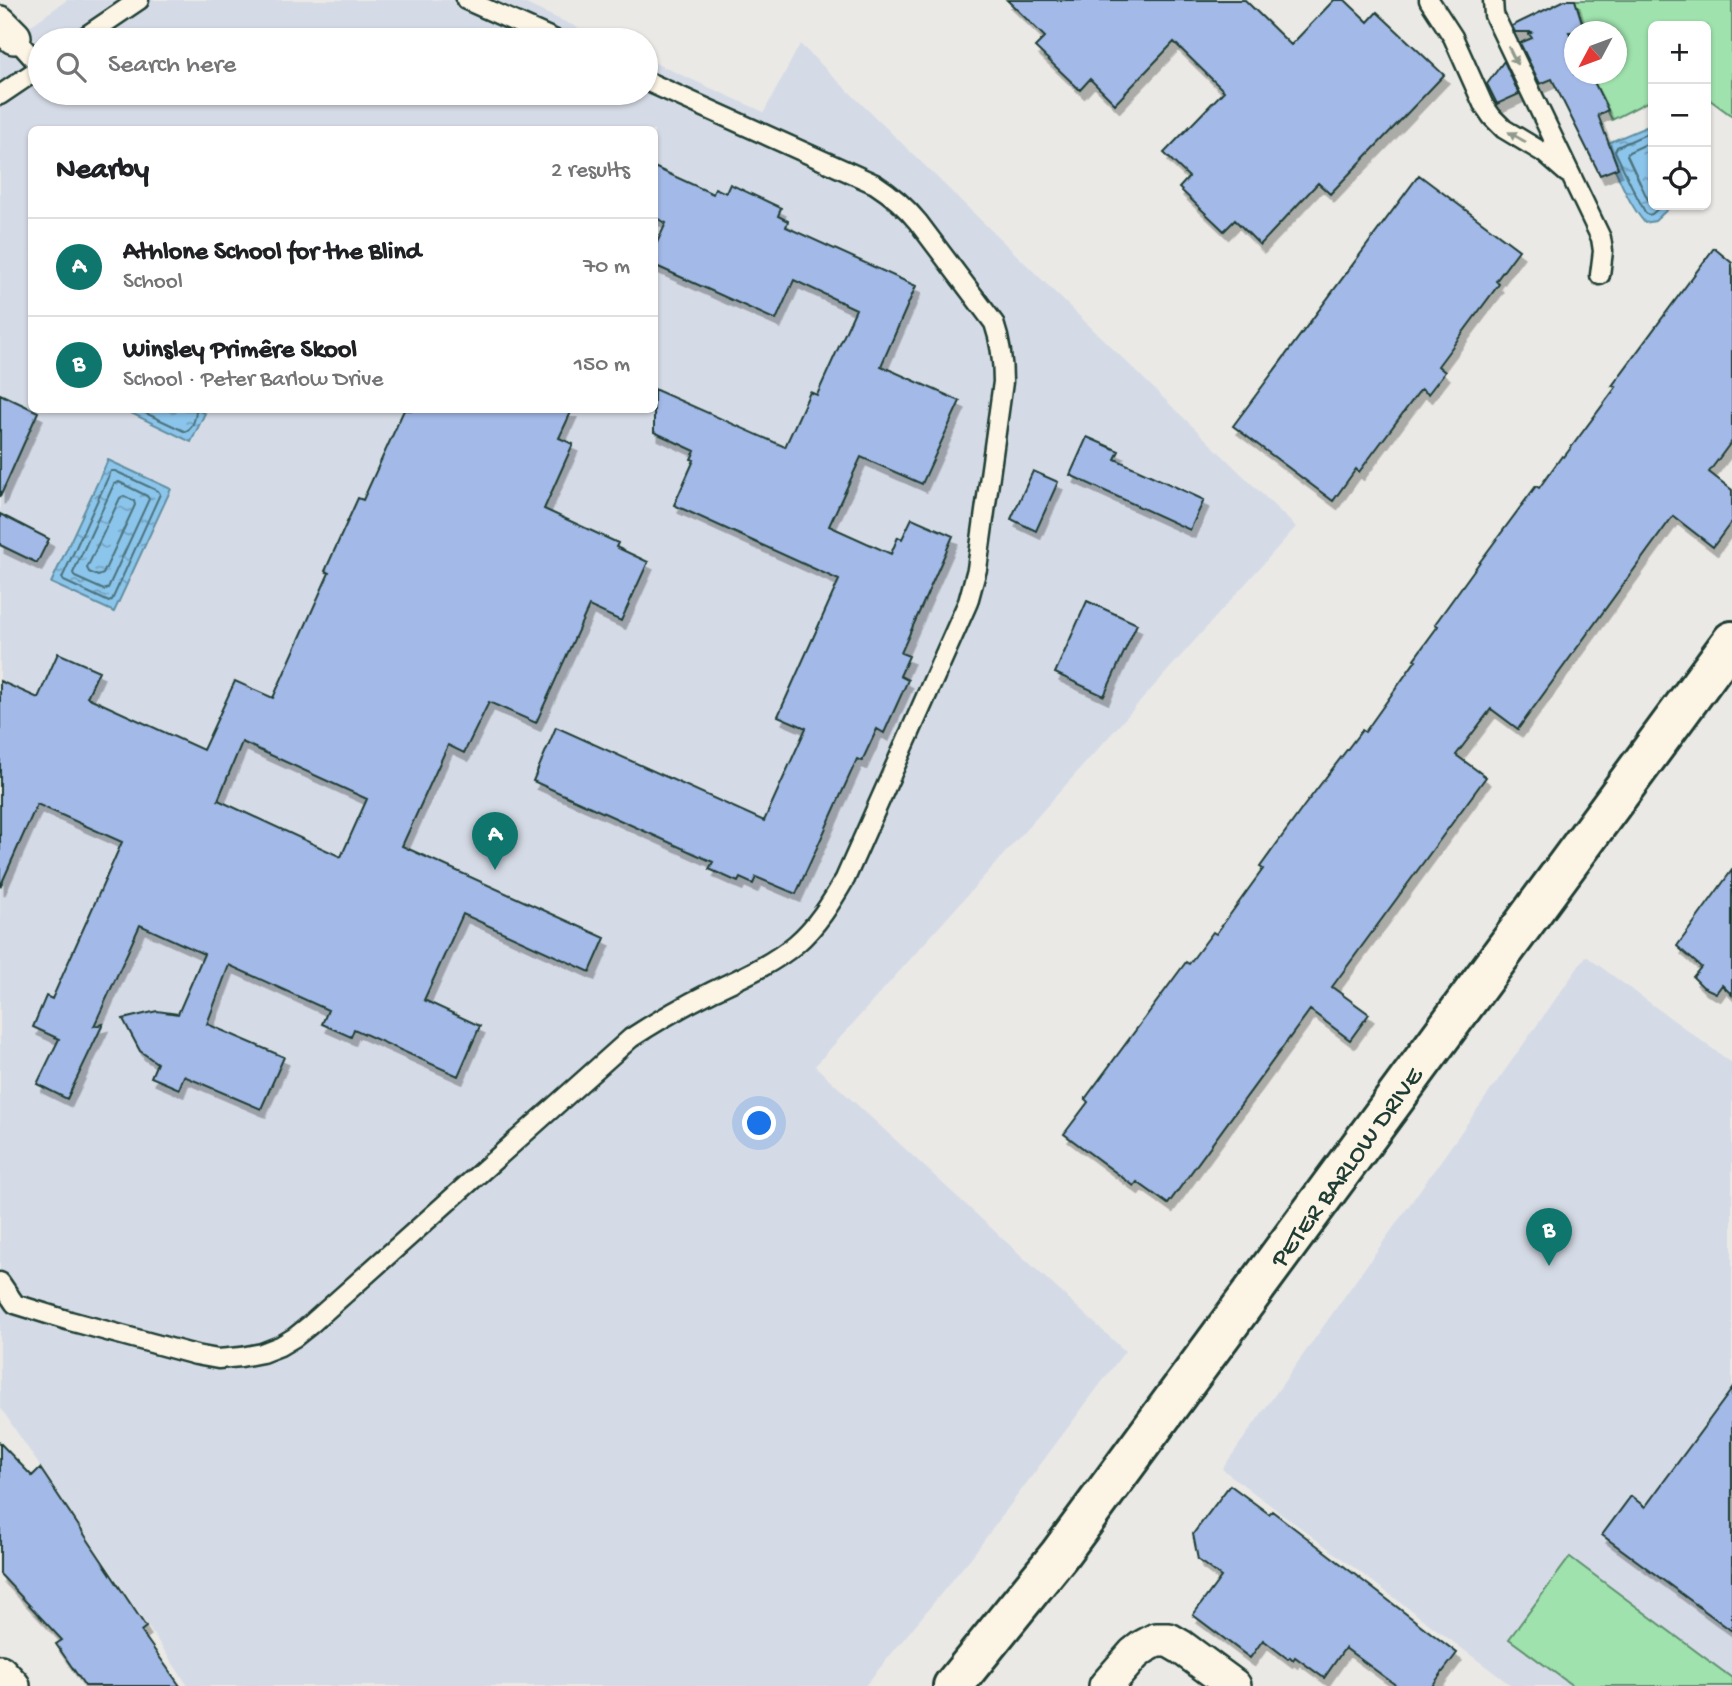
<!DOCTYPE html>
<meta charset="utf-8">
<style>
body{margin:0;font-family:"Gochi Hand",sans-serif;background:#f6f6f6;color:#202124}
.controls{position:absolute;right:21px;top:21px;display:grid;overflow:hidden;border-radius:10px;box-shadow:0 2px 5px #0004}
.controls button{width:63px;height:63px;display:grid;place-items:center;padding:0;border:0;border-bottom:2px solid #e0e0e0;background:#fff;color:#202124;font:35px sans-serif}
.compass{position:absolute;left:1564px;top:21px;width:63px;height:63px;border-radius:50%;background:#fff;box-shadow:0 2px 5px #0004;rotate:229deg}
.you{position:absolute;left:760px;top:1124px;width:24px;height:24px;margin:-18px;border:5px solid #fff;border-radius:50%;background:#1a73e8;box-shadow:0 0 0 10px #1a73e833}
.badge{display:grid;place-items:center;width:46px;height:46px;border-radius:50%;background:#0f766e;color:#fff;font-size:23px;font-weight:700}
.pin{position:absolute;translate:-50% -58px;filter:drop-shadow(0 2px 4px #0008)}
.pin::after{content:'';position:absolute;top:37px;width:24px;height:21px;background:inherit;clip-path:polygon(0 0,100% 0,50% 100%)}
.list{margin:0;padding:0;list-style:none}
h2{display:flex;justify-content:space-between;align-items:center;height:91px;margin:0;padding:0 28px;font-size:30px}
h2 small{font-size:23px;font-weight:400;color:#757577}
.list li{display:grid;grid-template-columns:46px 1fr auto;gap:21px;align-items:center;box-sizing:border-box;height:98px;padding:0 28px;border-top:2px solid #e0e0e0}
.list b{display:block;font-size:26px;white-space:nowrap}
.list p{margin:0;font-size:23px;white-space:nowrap;color:#757577}
.list em{font-size:23px;font-style:normal;color:#757577}
.icon{flex:none;width:38px;height:38px;fill:none;stroke:currentColor;stroke-width:2;stroke-linecap:round;stroke-linejoin:round}
.map{position:relative;flex:none;width:1732px;height:1686px;overflow:hidden}
.search{position:absolute;background:#fff;box-shadow:0 2px 5px #0004;left:28px;top:28px;width:630px;height:77px;display:flex;align-items:center;gap:18px;box-sizing:border-box;padding:0 24px;border-radius:38px;color:#757577;font-size:26px}
.panel{position:absolute;background:#fff;box-shadow:0 2px 5px #0004;left:28px;top:126px;width:630px;height:287px;border-radius:10px}
.map>svg:first-child{display:block}
.built{fill:#d5dbe6;fill-rule:evenodd}
.park{fill:#9fe2ad;stroke:#5f9070;stroke-width:2}
.water{fill:url(#water-ripples);stroke:#608fa2;stroke-width:2}
.lines{fill:none;stroke-linecap:round;stroke-linejoin:round}
.shore{stroke:#4b737d;stroke-width:2}
.building{fill:#a3b9e7;stroke:#1f3d34;stroke-width:2;fill-rule:evenodd;filter:url(#shadow)}
.service-casing{stroke:#1f3d34;stroke-width:23}
.minor-casing{stroke:#1f3d34;stroke-width:38}
.tertiary-casing{stroke:#1f3d34;stroke-width:44}
.service{stroke:#fcf5e5;stroke-width:18}
.minor{stroke:#fcf5e5;stroke-width:33}
.tertiary{stroke:#fcf5e5;stroke-width:38}
.oneway{fill:#8e998c}
.labels{text-anchor:middle;stroke-width:5;stroke-linejoin:round;paint-order:stroke}
.street-label{font-size:26px;fill:#1f3d34;stroke:#fcf5e5}
</style>
<div class="map">
<svg width="1732" height="1686" viewBox="0 0 1732 1686">
<defs>
<pattern id="water-ripples" width="26" height="14" patternUnits="userSpaceOnUse" patternTransform="scale(1.75)"><rect width="26" height="14" fill="#8cc5eb"/><path d="M2 4q2-2 4 0t4 0M15 11q2-2 4 0t4 0" fill="none" stroke="#72a1bf"/></pattern>
<filter id="shadow"><feDropShadow dx="4.5" dy="8" stdDeviation="0" flood-color="#0004"/></filter>
</defs>
<rect width="100%" height="100%" fill="#eae9e5"/>
<filter id="ink" filterUnits="userSpaceOnUse"><feTurbulence type="fractalNoise" baseFrequency=".0143" numOctaves="2"/><feDisplacementMap in="SourceGraphic" scale="14" xChannelSelector="R" yChannelSelector="G"/><feConvolveMatrix kernelMatrix="1 2 1 2 8 2 1 2 1" color-interpolation-filters="sRGB"/></filter>
<g filter="url(#ink)">
<path class="built" d="M 67,0 L 517,0 L 605,40 L 40,40 L 40,93 L 646,93 L 646,59 L 764,112 L 800,44 L 1296,527 L 815,1066 L 1125,1351 L 973,1555 L 865,1686 L 188,1686 L 0,1407 L 0,47 ZM 32,130 L 654,130 L 654,410 L 32,410 Z
M 1586,956 L 1732,1063 L 1732,1686 L 1512,1686 L 1222,1469 Z"/>
<path class="park" d="M 1575,0 L 1732,0 L 1732,116 L 1706,97 L 1706,26 L 1653,26 L 1653,99 L 1612,120 L 1590,75 L 1586,76 L 1585,74 L 1616,74 L 1616,32 L 1585,31 Z
M 1570,1557 L 1732,1678 L 1732,1686 L 1573,1686 L 1509,1639 Z"/>
<path class="water" d="M 1653,124 L 1653,205 L 1672,205 L 1655,221 L 1645,223 C 1627,202 1617,173 1606,148 L 1610,142 Z
M 132,410 L 196,410 L 205,413 L 191,442 L 131,413 Z
M 108,460 L 171,489 L 114,612 L 51,583 Z"/>
<g class="lines">
<path class="shore" d="M 1653,131 L 1617,147 L 1615,151 L 1631,185 L 1645,212 L 1648,215 L 1652,214 L 1662,205
M 1653,141 L 1629,152 L 1627,155 L 1648,200 L 1653,201
M 139,410 L 186,432 C 193,428 196,417 196,410
M 111,471 L 115,471 L 158,491 L 160,494 L 112,600 L 109,602 L 64,581 L 62,578 Z
M 119,482 L 147,496 L 149,499 L 108,588 L 104,590 L 75,577 L 73,573 L 114,484 Z
M 124,496 L 134,501 L 135,505 L 103,574 L 98,576 L 89,572 L 87,568 L 120,498 Z"/>
</g>
<path class="building" d="M 1007,0 L 1245,0 L 1291,45 L 1334,0 L 1345,0 L 1368,22 L 1377,12 L 1444,75 L 1330,194 L 1318,183 L 1260,245 L 1235,220 L 1224,231 L 1179,188 L 1189,177 L 1164,153 L 1224,91 L 1174,42 L 1115,104 L 1090,79 L 1080,90 L 1035,47 L 1045,37 Z
M 1565,0 L 1575,0 L 1585,32 L 1569,32 L 1574,43 L 1574,74 L 1590,74 L 1608,110 L 1598,115 L 1618,168 L 1600,175 L 1552,79 L 1540,84 L 1520,43 L 1532,38 L 1529,34 L 1533,32 L 1515,32 L 1512,26 Z
M 1504,61 L 1519,94 L 1497,104 L 1487,84 Z
M 654,167 L 713,194 L 715,188 L 726,193 L 730,184 L 781,208 L 778,216 L 788,221 L 786,227 L 916,286 L 881,366 L 960,401 L 922,484 L 861,457 L 829,526 L 891,554 L 898,537 L 902,539 L 912,518 L 953,536 L 901,653 L 909,656 L 900,676 L 908,680 L 884,733 L 877,729 L 862,761 L 857,759 L 796,894 L 756,877 L 753,884 L 740,878 L 738,882 L 709,869 L 713,862 L 533,781 L 556,727 L 764,821 L 806,728 L 778,716 L 839,580 L 674,505 L 694,460 L 691,459 L 695,451 L 654,432 L 654,389 L 785,447 L 810,392 L 817,395 L 856,309 L 794,280 L 776,320 L 654,265 L 654,249 L 666,223 L 654,217 Z
M 1419,175 L 1519,250 L 1496,281 L 1499,284 L 1438,366 L 1445,372 L 1428,394 L 1421,389 L 1359,472 L 1356,469 L 1333,501 L 1233,426 Z
M 1714,248 L 1732,263 L 1732,441 L 1709,472 L 1732,490 L 1732,521 L 1713,547 L 1673,516 L 1518,729 L 1491,709 L 1456,755 L 1486,777 L 1332,987 L 1369,1014 L 1350,1040 L 1310,1010 L 1168,1204 L 1137,1182 L 1134,1186 L 1064,1134 L 1088,1102 L 1085,1099 L 1186,962 L 1189,964 L 1213,932 L 1216,934 L 1263,869 L 1260,867 L 1304,806 L 1362,730 L 1365,732 L 1416,660 L 1414,659 L 1438,626 L 1435,624 L 1479,563 L 1536,486 L 1539,488 L 1562,456 L 1564,457 L 1616,387 L 1612,386 Z
M 0,394 L 38,412 L 0,497 Z
M 404,410 L 572,410 L 559,438 L 573,444 L 544,509 L 618,543 L 616,547 L 648,562 L 621,621 L 589,606 L 536,723 L 489,702 L 464,753 L 448,745 L 402,846 L 605,938 L 590,972 L 463,914 L 424,1000 L 480,1026 L 458,1076 L 354,1029 L 351,1037 L 322,1024 L 328,1010 L 229,965 L 207,1024 L 284,1057 L 261,1109 L 184,1076 L 179,1089 L 151,1077 L 157,1063 L 140,1051 L 123,1019 L 157,1011 L 178,1014 L 204,954 L 140,925 L 94,1026 L 103,1024 L 67,1099 L 37,1084 L 59,1039 L 33,1027 L 46,996 L 52,999 L 122,842 L 37,804 L 0,887 L 0,681 L 38,698 L 58,653 L 99,671 L 87,697 L 203,750 L 235,681 L 273,698 L 329,573 L 325,571 L 358,498 L 363,500 ZM 242,742 L 367,799 L 341,857 L 218,800 Z
M 1087,437 L 1119,451 L 1115,459 L 1204,500 L 1190,530 L 1070,475 Z
M 1033,471 L 1058,482 L 1036,531 L 1011,519 Z
M 0,514 L 49,539 L 37,563 L 0,545 Z
M 1087,601 L 1137,624 L 1104,696 L 1055,673 Z
M 1732,870 L 1732,995 L 1722,985 L 1716,993 L 1703,987 L 1693,977 L 1701,967 L 1677,946 Z
M 1732,1389 L 1732,1631 L 1602,1535 L 1631,1496 L 1645,1507 Z
M 0,1443 L 32,1476 L 40,1468 L 146,1627 L 141,1631 L 180,1686 L 85,1686 L 56,1644 L 62,1640 L 0,1574 Z
M 1230,1485 L 1269,1514 L 1272,1511 L 1457,1653 L 1432,1686 L 1397,1686 L 1345,1648 L 1324,1678 L 1295,1657 L 1293,1660 L 1290,1657 L 1288,1659 L 1263,1640 L 1250,1658 L 1193,1615 L 1221,1577 L 1198,1560 L 1193,1534 Z"/>
<g class="lines">
<g class="service-casing">
<path id="service" d="M 466,0 L 556,40
M 1429,0 L 1453,37 L 1483,104 L 1492,117 L 1504,129 L 1544,153 L 1567,173
M 1493,0 L 1494,15 L 1601,238 L 1603,251 L 1600,275
M 14,37 L 40,66
M 80,40 L 139,0
M 0,95 L 40,68
M 0,1282 L 15,1304 L 70,1321 L 196,1355 L 218,1359 L 241,1357 L 262,1353 L 280,1346 L 295,1337 L 310,1325 L 631,1038 C 657,1021 683,1006 711,992 C 740,978 771,965 796,944 C 817,926 831,903 845,879 L 968,602 L 977,569 L 1003,382 C 1003,360 1001,343 994,323 L 918,222 C 905,206 892,195 875,184 L 646,81"/>
</g>
<g class="minor-casing">
<path id="minor" d="M 0,23 L 14,37
M 0,1672 L 13,1686
M 1106,1686 L 1134,1654 L 1143,1647 L 1156,1640 L 1169,1640 L 1181,1647 L 1234,1686"/>
</g>
<g class="tertiary-casing">
<path id="tertiary" d="M 953,1686 L 1059,1555 L 1732,641"/>
</g>
<use href="#service" class="service"/>
<use href="#minor" class="minor"/>
<use href="#tertiary" class="tertiary"/>
</g>
<defs><path id="oneway-solid" d="M-6-.8H1V-3.2L6.5 0L1 3.2V.8H-6Z" transform="scale(1.75)"/></defs>
<g class="oneway">
<use href="#oneway-solid" transform="translate(1513 56) rotate(64)"/>
<use href="#oneway-solid" transform="translate(1517 137) rotate(-150)"/>
</g>
</g>
<g class="labels">
<g class="street-label">
<text transform="translate(1345 1166) rotate(-54)" y="9">PETER BARLOW DRIVE</text>
</g>
</g>
</svg>
<div class="controls">
<button>+</button>
<button>−</button>
<button><svg class="icon" aria-label="locate" viewBox="0 0 24 24"><circle cx="12" cy="12" r="6"/><path d="M12 2v4M12 18v4M2 12h4M18 12h4"/></svg></button>
</div>
<svg class="compass" viewBox="-18 -18 36 36"><path d="M0-13l5 13h-10z" fill="#e53935"/><path d="M0 13l5-13h-10z" fill="#757577"/></svg>
<div class="you"></div>
<div class="pin badge" style="left:495px;top:870px">A</div>
<div class="pin badge" style="left:1549px;top:1266px">B</div>
<div class="search"><svg class="icon" aria-label="search" viewBox="0 0 24 24"><circle cx="10" cy="10" r="6"/><path d="M15 15l6 6"/></svg>Search here</div>
<section class="panel">
<h2>Nearby<small>2 results</small></h2>
<ul class="list">
<li><span class="badge">A</span><div><b>Athlone School for the Blind</b><p>School</p></div><em>70 m</em></li>
<li><span class="badge">B</span><div><b>Winsley Primêre Skool</b><p>School · Peter Barlow Drive</p></div><em>150 m</em></li>
</ul>
</section>
</div>
